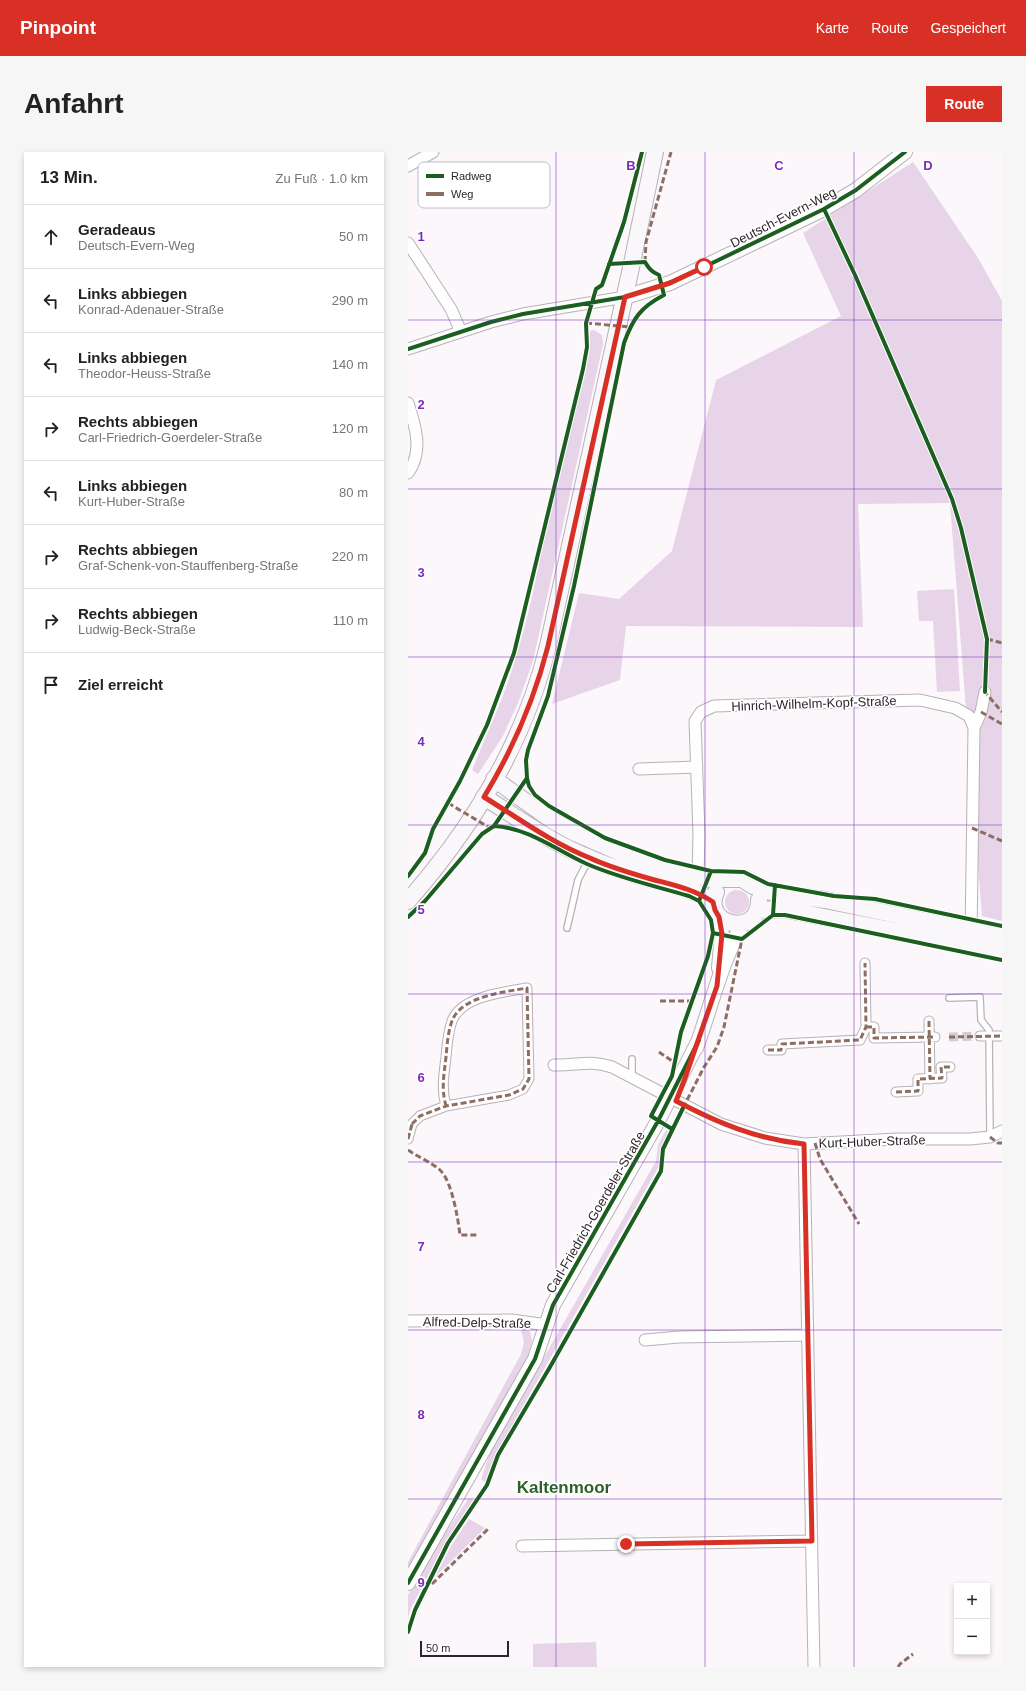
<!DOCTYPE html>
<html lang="de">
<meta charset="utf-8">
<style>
body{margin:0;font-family:Helvetica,sans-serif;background:#f6f6f6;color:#222}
.controls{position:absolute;right:12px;bottom:12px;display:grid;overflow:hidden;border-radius:0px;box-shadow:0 2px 6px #0003}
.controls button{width:36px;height:36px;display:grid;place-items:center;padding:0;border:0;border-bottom:1px solid #e0e0e0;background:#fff;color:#222;font:20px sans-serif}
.scale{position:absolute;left:12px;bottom:10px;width:89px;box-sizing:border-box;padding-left:4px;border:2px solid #2c252d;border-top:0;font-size:11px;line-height:14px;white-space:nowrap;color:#2c252d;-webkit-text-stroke:3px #fff;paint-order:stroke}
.stop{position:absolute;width:12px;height:12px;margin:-9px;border:3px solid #d93025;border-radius:50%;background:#fff}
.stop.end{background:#d93025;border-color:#fff;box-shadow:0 1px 4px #0008}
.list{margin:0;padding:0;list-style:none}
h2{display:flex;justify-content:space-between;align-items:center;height:52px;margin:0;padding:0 16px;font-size:17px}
h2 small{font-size:13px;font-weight:400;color:#767676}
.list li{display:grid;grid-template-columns:26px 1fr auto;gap:12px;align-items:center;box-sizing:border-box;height:64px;padding:0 16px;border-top:1px solid #e0e0e0}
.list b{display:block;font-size:15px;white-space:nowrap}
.list p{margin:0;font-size:13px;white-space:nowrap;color:#767676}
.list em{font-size:13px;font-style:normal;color:#767676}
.icon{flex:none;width:22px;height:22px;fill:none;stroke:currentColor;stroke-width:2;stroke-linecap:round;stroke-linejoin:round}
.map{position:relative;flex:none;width:594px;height:1515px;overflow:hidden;border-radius:0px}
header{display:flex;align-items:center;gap:24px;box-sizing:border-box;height:56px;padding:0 20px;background:#d93025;color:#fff}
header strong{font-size:19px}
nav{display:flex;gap:22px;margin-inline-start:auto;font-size:14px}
.intro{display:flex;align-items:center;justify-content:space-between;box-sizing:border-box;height:96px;padding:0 24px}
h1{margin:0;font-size:28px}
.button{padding:10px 18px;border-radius:0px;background:#d93025;color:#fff;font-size:14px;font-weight:700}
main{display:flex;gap:24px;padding:0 24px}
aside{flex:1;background:#fff;border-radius:0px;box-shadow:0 2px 6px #0003}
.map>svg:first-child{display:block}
.green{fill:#e7d4e8}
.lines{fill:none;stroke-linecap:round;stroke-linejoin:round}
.pedestrian-tunnel{stroke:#d2cdd2;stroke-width:9;stroke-dasharray:9 4.5;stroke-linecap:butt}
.service-casing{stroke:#b7b2b7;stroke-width:8}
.pedestrian-casing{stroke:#b7b2b7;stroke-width:11}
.minor-casing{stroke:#b7b2b7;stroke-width:13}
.tertiary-casing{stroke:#b7b2b7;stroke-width:16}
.secondary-casing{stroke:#b7b2b7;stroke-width:18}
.service{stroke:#fefefe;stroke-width:5.5}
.pedestrian{stroke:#fefefe;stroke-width:9}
.minor{stroke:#fefefe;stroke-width:11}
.tertiary{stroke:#fefefe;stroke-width:14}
.secondary{stroke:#f9f7fa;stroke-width:16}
.quiet{stroke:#8d6e63;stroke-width:3;stroke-dasharray:6 3;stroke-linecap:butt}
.cycleway-casing{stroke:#fff;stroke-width:6}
.cycleway{stroke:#1b5e20;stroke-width:4}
.route{stroke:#d93025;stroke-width:5}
.grid{fill:none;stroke:#7b2cbf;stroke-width:1;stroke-opacity:0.55}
.labels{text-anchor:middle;stroke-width:3.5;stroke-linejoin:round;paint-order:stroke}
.street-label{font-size:13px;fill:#2c252d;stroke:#fff}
.district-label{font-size:17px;font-weight:bold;fill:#2d602b;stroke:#fff}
.key{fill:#fff;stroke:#c0bec0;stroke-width:1}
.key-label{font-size:11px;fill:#2c252d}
.grid-label{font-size:13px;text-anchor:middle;font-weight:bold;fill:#7b2cbf;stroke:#fff;stroke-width:3.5;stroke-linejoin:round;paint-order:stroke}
</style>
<header>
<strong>Pinpoint</strong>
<nav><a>Karte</a><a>Route</a><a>Gespeichert</a></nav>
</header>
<div class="intro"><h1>Anfahrt</h1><a class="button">Route</a></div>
<main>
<aside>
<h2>13 Min.<small>Zu Fuß · 1.0 km</small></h2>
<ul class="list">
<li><svg class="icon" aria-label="ahead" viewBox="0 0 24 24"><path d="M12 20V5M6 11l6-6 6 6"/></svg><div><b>Geradeaus</b><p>Deutsch-Evern-Weg</p></div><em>50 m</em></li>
<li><svg class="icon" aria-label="left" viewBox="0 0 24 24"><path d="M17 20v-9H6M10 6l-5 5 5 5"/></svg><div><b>Links abbiegen</b><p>Konrad-Adenauer-Straße</p></div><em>290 m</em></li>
<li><svg class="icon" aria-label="left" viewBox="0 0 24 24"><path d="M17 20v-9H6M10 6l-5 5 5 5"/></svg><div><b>Links abbiegen</b><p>Theodor-Heuss-Straße</p></div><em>140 m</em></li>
<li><svg class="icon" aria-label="right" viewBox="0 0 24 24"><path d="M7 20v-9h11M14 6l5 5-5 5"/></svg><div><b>Rechts abbiegen</b><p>Carl-Friedrich-Goerdeler-Straße</p></div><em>120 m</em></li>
<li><svg class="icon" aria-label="left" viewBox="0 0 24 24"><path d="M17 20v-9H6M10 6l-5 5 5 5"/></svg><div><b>Links abbiegen</b><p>Kurt-Huber-Straße</p></div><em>80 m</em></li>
<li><svg class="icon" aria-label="right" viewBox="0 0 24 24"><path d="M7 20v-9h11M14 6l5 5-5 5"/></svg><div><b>Rechts abbiegen</b><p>Graf-Schenk-von-Stauffenberg-Straße</p></div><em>220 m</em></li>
<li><svg class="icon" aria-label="right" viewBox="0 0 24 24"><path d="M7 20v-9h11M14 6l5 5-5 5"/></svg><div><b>Rechts abbiegen</b><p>Ludwig-Beck-Straße</p></div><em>110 m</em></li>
<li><svg class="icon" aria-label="arrive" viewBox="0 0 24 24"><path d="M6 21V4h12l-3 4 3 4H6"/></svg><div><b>Ziel erreicht</b></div></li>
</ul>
</aside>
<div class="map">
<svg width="594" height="1515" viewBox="0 0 594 1515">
<rect width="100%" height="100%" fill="#fbf7fb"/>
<path class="green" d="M 505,10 L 570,106 L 594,149 L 594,769 L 574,764 L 542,351 L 450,352 L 455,475 L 218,474 L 212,528 L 144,552 L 171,441 L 211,447 L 264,399 L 308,228 L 433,164 L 395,81 Z
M 186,178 L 194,183 L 195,192 L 125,509 L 110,551 L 95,584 L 70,622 L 64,618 C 79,581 97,544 108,505 C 128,442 137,375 152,311 C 162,267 183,224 182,179 Z
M 546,437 L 552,539 L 529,540 L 525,469 L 511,469 L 509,439 Z
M317 750a12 12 0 1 1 24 0a12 12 0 1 1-24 0Z
M 258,978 L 261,980 L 253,996 L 251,1014 L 88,1302 L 77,1330 L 73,1327 L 83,1298 L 248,1009 L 250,993 Z
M 112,1175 L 122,1179 L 124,1188 L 120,1206 L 4,1412 L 0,1415 L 0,1410 L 113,1202 L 116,1190 Z
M 61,1346 L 67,1349 L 38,1389 L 3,1456 L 0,1466 L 0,1443 L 39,1378 Z
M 61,1367 L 77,1376 L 27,1425 L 43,1394 Z
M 188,1490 L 189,1515 L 125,1515 L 125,1492 Z"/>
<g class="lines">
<path class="pedestrian-tunnel" d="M 541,885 L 572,884"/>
<g class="service-casing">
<path id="service" d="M 159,776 L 170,728 L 181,707
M 541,846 L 572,845 L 573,868 L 581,878 L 582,985
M 224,907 L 224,926"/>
</g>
<g class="pedestrian-casing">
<path id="pedestrian" d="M 521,869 L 522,927
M 458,875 L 466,875 L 466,886 L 527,885
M 572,884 L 594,884
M 360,898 L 373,898 L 374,892 L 452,888 L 458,875 L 457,811
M 488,940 L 510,939 L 510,927 L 534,926 L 533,915 L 542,915
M 4,972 L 12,964 L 38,954 L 101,943 L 115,937 L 121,927 L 119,836 C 97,840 53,844 44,869 C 40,880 39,893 38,905 C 36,923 33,936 38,954
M 0,987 L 4,972"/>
</g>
<g class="minor-casing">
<path id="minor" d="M 0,14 L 25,0
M 0,91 L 43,157 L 53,180
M 0,197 L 83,170 L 115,162 L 217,145
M 0,251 C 7,273 16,299 0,321
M 231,617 L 289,615
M 290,725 L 291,682 L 287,569 L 293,560 L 306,554 L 512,548 L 547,556 L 561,564 L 566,576
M 563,785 L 566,576 L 573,560 L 577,540
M 146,913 C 169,914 180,907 204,915 L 313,972 L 357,986 L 396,992 L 489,987 L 562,987 L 582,985 L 594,979
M 396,992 L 406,1515
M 0,1169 L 104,1168 L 132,1172 L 138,1174
M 237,1188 L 271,1185 L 400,1183
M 114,1394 L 404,1389"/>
</g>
<g class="tertiary-casing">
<path id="tertiary" d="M 217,145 L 262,131 L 416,57 L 448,38 L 497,0
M 311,816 L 314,782 L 311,765
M 288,896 C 303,855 313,810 335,771
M 0,1431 L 127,1207 L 145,1153 L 250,969 L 291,888"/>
</g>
<g class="secondary-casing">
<path id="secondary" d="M 86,627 L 145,669 L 167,681 L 222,705 L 255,716 L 299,727 L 334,727 L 345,734 L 366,741 L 417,748 L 594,785
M 76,645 C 110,666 144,691 182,706 C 201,715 222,721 243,727 C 265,733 286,737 305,750
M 308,740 C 293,773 351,787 351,748
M 0,749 C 64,676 117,589 140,494 L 224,111 L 247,0
M 349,758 L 375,757 L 594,800"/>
</g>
<use href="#service" class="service"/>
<use href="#pedestrian" class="pedestrian"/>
<use href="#minor" class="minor"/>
<use href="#tertiary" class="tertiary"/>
<use href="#secondary" class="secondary"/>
<path class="quiet" d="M 237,110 L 238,90 L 263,0
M 178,171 L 222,175
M 579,487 L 594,491
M 577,538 L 577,540 L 594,560
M 573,560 L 594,572
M 40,651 L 82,676 L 85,674
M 564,676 L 594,689
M 252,849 L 284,849
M 521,869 L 522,927
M 458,875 L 466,875 L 466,886 L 527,885
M 541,885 L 594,884
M 360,898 L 373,898 L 374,892 L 452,888 L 458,875 L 457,811
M 251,900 L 267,911
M 488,940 L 510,939 L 510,927 L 534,926 L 533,915 L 542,915
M 275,956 L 296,915 L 309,895 L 316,875 L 334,787 L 337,785
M 4,972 L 12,964 L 38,954 L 101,943 L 115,937 L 121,927 L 119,836 C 97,840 53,844 44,869 C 40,880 39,893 38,905 C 36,923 33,936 38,954
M 582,985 L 590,991 L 594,991
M 0,987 L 4,972
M 407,991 L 412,1007 L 451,1072
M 0,998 C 10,1005 23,1010 32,1018 C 44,1029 50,1067 52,1083 L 69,1083
M 24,1432 L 81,1376
M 490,1515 L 492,1512 L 505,1502"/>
<g class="cycleway-casing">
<path id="cycleway" d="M 416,57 L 447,123 L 544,347 L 553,376 L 579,487 L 577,540
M 201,112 L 237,110 C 241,117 244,120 251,123 L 256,143 C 233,155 225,166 216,191 L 166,434 L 140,544 L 120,598 L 118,608 L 119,626 L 121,634 L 127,643 L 141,654 L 197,686 L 257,708 L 303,719 L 336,720 L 360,732 L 426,744 L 467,747 L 594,774
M 254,134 L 296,115 L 416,57 L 448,38 L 497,0
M 0,197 L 83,170 L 115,162 L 217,145
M 86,674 C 121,676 148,698 179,712 C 211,726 247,734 281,744 L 291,749
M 303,719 L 291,749 L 303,768 L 305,781 L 334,787 L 365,763 L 367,733
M 0,724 L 17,701 L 25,677 L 52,629 L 79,573 L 106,501 L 175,217 L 179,195 L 178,171 L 188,137 L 194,133 L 216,70 L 234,0
M 365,763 L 377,763 L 594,808
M 0,765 L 17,749 L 74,682 L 86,674 L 119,626
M 264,977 L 243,964 L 264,924 L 273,880 L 300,804 L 305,781
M 0,1431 L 127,1207 L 145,1153 L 250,969 L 291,888
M 0,1480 L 7,1458 L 40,1391 L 79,1333 L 90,1303 L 142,1215 L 253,1019 L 255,997 L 276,954"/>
</g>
<use href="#cycleway" class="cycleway"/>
</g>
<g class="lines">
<path class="route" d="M 218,1392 L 404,1389 L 396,992 C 348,987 310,971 268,949 L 276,929 L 309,834 L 314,782 L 311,765 L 307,758 L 305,750 C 286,737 265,733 243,727 C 222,721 201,715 182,706 C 144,691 110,666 76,645 C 105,597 126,549 140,494 L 217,145 L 262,131 L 296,115"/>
</g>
<path class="grid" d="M 148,0 L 148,1515M 297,0 L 297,1515M 446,0 L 446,1515M 0,168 L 594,168M 0,337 L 594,337M 0,505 L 594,505M 0,673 L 594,673M 0,842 L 594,842M 0,1010 L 594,1010M 0,1178 L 594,1178M 0,1347 L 594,1347"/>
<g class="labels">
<g class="street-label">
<text transform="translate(375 65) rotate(-27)" y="5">Deutsch-Evern-Weg</text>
<text transform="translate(406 551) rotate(-2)" y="5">Hinrich-Wilhelm-Kopf-Straße</text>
<text transform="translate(464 989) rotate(-2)" y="5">Kurt-Huber-Straße</text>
<text transform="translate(187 1060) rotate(-60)" y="5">Carl-Friedrich-Goerdeler-Straße</text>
<text transform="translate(69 1170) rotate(1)" y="5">Alfred-Delp-Straße</text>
</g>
<g class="district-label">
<text x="156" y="1341">Kaltenmoor</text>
</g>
</g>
<rect x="10" y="10" width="132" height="46" rx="6" class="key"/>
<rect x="18" y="22" width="18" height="4" fill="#1b5e20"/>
<rect x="18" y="40" width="18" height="4" fill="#8d6e63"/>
<g class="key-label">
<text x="43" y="28">Radweg</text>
<text x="43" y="46">Weg</text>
</g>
<g class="grid-label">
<text x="223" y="18">B</text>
<text x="371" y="18">C</text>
<text x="520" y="18">D</text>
<text x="13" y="89">1</text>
<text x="13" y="257">2</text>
<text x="13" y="425">3</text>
<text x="13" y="594">4</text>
<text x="13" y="762">5</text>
<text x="13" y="930">6</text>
<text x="13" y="1099">7</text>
<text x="13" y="1267">8</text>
<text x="13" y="1435">9</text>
</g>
</svg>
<div class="controls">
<button>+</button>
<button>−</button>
</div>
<div class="scale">50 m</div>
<div class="stop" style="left:296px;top:115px"></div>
<div class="stop end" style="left:218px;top:1392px"></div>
</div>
</main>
